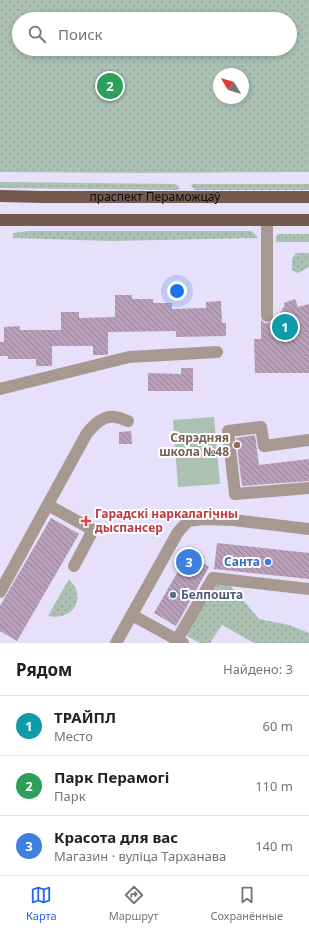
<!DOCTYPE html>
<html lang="ru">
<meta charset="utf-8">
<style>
body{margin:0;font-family:"Noto Sans",sans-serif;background:#f6f6f6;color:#202124}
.compass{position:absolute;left:213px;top:68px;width:36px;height:36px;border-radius:50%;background:#fff;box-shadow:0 2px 6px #0003;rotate:308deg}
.you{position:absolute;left:177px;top:291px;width:14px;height:14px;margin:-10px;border:3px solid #fff;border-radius:50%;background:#1a73e8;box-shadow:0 0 0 6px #1a73e833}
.badge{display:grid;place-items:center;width:26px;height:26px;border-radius:50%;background:#2563eb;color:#fff;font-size:13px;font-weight:700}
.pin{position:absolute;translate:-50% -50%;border:2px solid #fff;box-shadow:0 1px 4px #0006}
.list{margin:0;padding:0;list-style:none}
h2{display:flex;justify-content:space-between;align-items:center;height:52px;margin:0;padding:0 16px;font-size:17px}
h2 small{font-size:13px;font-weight:400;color:#757577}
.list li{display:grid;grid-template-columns:26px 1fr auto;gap:12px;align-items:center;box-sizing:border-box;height:60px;padding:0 16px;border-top:1px solid #e0e0e0}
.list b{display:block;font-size:15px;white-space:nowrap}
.list p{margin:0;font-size:13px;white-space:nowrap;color:#757577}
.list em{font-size:13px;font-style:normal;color:#757577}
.icon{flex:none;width:22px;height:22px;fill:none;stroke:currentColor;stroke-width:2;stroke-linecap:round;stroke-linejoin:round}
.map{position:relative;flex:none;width:309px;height:643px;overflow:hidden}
.search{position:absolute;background:#fff;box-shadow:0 2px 6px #0003;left:12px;right:12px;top:12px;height:44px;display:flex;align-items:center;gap:10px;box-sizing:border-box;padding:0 14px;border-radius:22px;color:#757577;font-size:15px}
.sheet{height:232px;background:#fff}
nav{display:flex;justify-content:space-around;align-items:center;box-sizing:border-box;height:56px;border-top:1px solid #e0e0e0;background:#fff;font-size:11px;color:#757577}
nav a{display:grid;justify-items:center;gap:2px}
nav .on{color:#2563eb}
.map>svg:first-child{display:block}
.grass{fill:url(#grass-dots);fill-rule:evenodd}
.garden{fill:#abc1b4}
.building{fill:url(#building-back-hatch)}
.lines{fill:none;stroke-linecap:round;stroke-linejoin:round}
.minor{stroke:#a89892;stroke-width:12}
.major{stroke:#74594e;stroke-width:12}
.education-dot{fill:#8d6e63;stroke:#fff;stroke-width:1.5}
.health-dot{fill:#e0444e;stroke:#fff;stroke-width:1.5}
.shop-dot{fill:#3f7fe0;stroke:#fff;stroke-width:1.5}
.service-dot{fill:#5c6f8a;stroke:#fff;stroke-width:1.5}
.labels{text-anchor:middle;stroke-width:4;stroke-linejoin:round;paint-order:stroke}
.street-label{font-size:12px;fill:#0e0a15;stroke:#fff}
.education-label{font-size:12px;font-weight:bold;fill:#785e54;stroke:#fff;text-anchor:end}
.health-label{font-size:12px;font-weight:bold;fill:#be3a42;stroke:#fff;text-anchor:start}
.shop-label{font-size:12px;font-weight:bold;fill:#366cbe;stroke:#fff;text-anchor:end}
.service-label{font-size:12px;font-weight:bold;fill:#4e5e75;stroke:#fff;text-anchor:start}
</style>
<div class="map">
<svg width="309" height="643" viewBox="0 0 309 643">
<defs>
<pattern id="grass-dots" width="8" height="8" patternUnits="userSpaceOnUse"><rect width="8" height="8" fill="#abc1b4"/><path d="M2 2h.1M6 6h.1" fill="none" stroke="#92a49a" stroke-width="1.8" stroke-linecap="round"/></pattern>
<pattern id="building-back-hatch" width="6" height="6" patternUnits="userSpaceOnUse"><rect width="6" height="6" fill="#b99fb9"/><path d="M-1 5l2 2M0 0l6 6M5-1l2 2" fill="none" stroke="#958095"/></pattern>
</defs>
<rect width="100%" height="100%" fill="#e7e0fb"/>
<path class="grass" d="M 0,0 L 309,0 L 309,172 L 141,173 L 0,172 ZM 19,19 L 290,19 L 290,49 L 19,49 ZM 219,74 L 243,74 L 243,98 L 219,98 Z
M 0,182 L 175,184 L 180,188 L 178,190 L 0,188 Z
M 193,184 L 309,184 L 309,190 L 195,190 L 191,186 Z
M 28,231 L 251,231 L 257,236 L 258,238 L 112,241 L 13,238 L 13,233 Z
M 278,234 L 309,234 L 309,242 L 276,242 L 276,237 Z
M 296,253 L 309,253 L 309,267 L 298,273 L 292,270 L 292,259 Z
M 69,579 C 71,582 75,586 76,589 C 83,609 64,620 48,616 Z
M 214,583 L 229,584 L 259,619 L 289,625 L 309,633 L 309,643 L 254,643 L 222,625 L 210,643 L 200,643 L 183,634 Z"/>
<path class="garden" d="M 214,417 L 220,484 L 178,487 L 173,420 Z"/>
<path class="building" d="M 115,295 L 132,295 L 132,299 L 153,299 L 153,303 L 172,303 L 172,309 L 206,308 L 206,302 L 221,301 L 222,323 L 226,323 L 226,336 L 176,337 L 176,331 L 108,332 L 108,354 L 106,355 L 93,355 L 93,346 L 52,346 L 52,366 L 36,366 L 36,359 L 8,359 L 8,356 L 0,356 L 0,342 L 4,342 L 4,327 L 20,326 L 20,330 L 61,330 L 61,312 L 79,312 L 79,318 L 115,317 Z
M 295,299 L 298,307 L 309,304 L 309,373 L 255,373 L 254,339 L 261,339 L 261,320 L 264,323 L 267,323 L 271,322 L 274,319 L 274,316 L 280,316 L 280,312 L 282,311 L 282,308 L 284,308 L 284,303 Z
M 181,368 L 193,368 L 193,391 L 148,391 L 148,373 L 181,374 Z
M 131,431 L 132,444 L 119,444 L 119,432 Z
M 255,435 L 259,465 L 309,459 L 309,481 L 242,486 L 236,438 Z
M 51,518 L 79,534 L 17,641 L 0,631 L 0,606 Z
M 217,543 L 309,553 L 309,579 L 214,569 Z
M 188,554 L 209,567 L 176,626 L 154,613 Z"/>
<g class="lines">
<path class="minor" d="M 267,316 L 267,220
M 0,389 L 129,357 L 217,352
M 309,440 L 264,446 L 261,427 L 228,431 L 235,494 L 309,488
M 48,505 L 93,530 L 74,566
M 0,592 L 87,433 C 94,425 103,415 115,417 C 119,417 124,420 128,421
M 132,615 L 183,643
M 116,643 L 178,532 L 188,521 L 204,519 L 233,520 L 309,529
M 175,643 L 213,578 L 309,589"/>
<g class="major">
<path id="s1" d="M 0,196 L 42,197 L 309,197"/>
<path d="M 0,220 L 309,220"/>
</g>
</g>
<circle class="education-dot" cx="237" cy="445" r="4"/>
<path class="health-dot" d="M84 515h4v4h4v4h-4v4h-4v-4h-4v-4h4z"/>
<circle class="shop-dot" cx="268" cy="562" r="4"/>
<circle class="service-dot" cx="173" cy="595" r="4"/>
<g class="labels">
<g class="street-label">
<text dy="4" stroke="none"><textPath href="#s1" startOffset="155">праспект Пераможцаў</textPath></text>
</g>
<g class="education-label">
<text x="229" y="442">Сярэдняя<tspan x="229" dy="14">школа №48</tspan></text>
</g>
<g class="health-label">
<text x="95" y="518">Гарадскі наркалагічны<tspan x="95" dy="14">дыспансер</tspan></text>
</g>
<g class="shop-label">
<text x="260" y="566">Санта</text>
</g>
<g class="service-label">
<text x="181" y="599">Белпошта</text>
</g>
</g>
</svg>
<svg class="compass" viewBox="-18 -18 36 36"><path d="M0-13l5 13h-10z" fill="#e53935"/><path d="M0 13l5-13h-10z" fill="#757577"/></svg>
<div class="you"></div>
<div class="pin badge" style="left:285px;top:327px;background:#0f9aa8">1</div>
<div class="pin badge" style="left:110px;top:86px;background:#2e9e5b">2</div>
<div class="pin badge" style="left:189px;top:562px;background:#3f7fe0">3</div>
<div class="search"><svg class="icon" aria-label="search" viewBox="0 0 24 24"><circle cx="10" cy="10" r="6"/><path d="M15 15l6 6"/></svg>Поиск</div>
</div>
<section class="sheet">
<h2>Рядом<small>Найдено: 3</small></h2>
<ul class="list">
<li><span class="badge" style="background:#0f9aa8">1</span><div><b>ТРАЙПЛ</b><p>Место</p></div><em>60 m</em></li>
<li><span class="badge" style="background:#2e9e5b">2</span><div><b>Парк Перамогі</b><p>Парк</p></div><em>110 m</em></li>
<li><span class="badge" style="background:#3f7fe0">3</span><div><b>Красота для вас</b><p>Магазин · вуліца Тарханава</p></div><em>140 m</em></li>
</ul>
</section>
<nav>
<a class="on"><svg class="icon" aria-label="map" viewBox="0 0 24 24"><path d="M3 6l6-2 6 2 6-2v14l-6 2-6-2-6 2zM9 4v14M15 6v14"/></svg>Карта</a>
<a><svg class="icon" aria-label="directions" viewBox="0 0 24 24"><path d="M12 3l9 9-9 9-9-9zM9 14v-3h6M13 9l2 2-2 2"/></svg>Маршрут</a>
<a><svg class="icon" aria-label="saved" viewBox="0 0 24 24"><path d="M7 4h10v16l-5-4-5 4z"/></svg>Сохранённые</a>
</nav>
